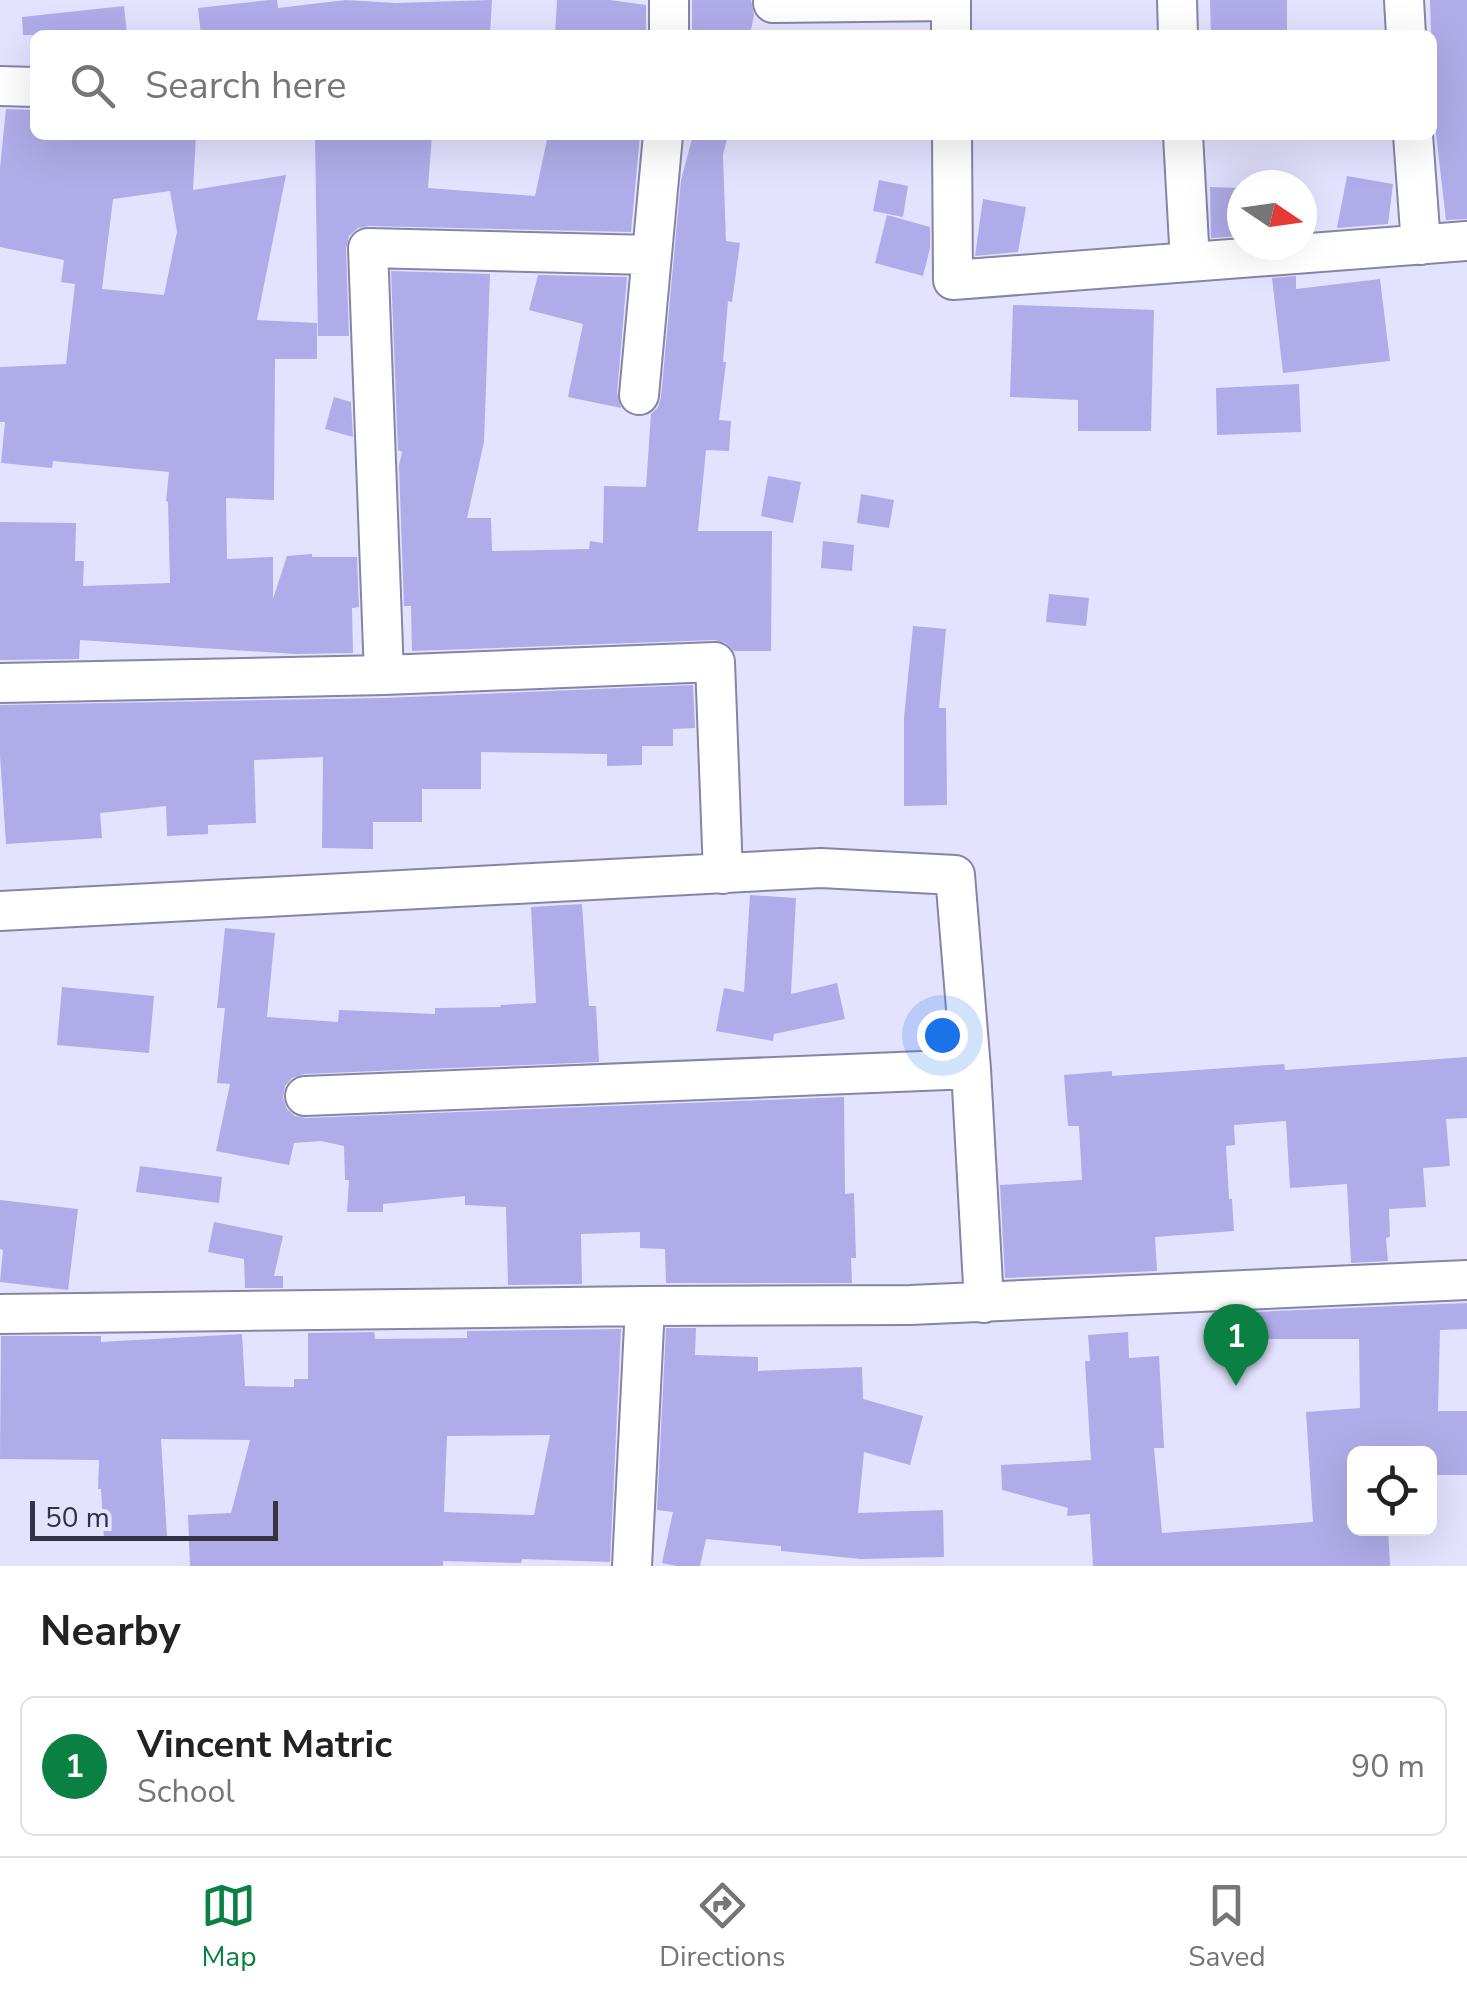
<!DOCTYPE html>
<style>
body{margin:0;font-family:"Nunito Sans",sans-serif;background:#f6f6f6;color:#222}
.controls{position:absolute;right:30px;bottom:30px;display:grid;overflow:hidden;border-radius:15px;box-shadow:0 10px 40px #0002}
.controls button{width:90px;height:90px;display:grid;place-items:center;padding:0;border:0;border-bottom:2px solid #e0e0e0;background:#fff;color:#222;font:50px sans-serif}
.compass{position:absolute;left:1227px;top:170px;width:90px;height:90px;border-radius:50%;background:#fff;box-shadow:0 10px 40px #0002;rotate:103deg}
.scale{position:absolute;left:30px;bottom:25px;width:248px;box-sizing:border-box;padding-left:10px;border:5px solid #343341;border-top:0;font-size:28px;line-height:35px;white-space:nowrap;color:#343341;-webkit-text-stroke:8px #e3e2ff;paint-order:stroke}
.you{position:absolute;left:942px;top:1035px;width:35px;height:35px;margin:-25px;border:8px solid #fff;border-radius:50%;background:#1a73e8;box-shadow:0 0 0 15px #1a73e833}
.badge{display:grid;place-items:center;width:65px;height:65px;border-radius:50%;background:#0b8043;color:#fff;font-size:32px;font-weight:700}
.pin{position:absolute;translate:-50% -82px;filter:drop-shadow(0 2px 5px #0008)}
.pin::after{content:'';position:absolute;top:52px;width:35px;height:30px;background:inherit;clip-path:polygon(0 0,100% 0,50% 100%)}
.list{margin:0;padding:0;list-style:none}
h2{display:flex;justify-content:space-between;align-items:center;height:130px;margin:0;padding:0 40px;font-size:42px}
h2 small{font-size:32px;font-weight:400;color:#767676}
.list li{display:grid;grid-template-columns:65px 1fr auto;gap:30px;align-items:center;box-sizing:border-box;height:140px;margin:0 20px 20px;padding:0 20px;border:2px solid #e0e0e0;border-radius:15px}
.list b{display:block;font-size:38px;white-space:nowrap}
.list p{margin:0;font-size:32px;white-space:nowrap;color:#767676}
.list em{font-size:32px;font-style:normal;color:#767676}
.icon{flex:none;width:55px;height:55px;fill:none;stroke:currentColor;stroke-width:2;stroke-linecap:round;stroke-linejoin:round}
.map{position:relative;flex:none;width:1467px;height:1566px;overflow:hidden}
.search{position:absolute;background:#fff;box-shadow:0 10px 40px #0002;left:30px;right:30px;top:30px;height:110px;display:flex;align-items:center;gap:25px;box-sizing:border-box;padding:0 35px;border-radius:15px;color:#767676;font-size:38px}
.sheet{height:290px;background:#fff}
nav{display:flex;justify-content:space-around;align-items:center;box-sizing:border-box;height:140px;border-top:2px solid #e0e0e0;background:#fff;font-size:28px;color:#767676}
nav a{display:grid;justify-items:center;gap:5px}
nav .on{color:#0b8043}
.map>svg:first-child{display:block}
.building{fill:#b0ace9;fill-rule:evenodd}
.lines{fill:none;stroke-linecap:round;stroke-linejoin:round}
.minor-casing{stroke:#8685a5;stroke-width:42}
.minor{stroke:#fff;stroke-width:38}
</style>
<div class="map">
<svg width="1467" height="1566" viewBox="0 0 1467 1566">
<rect width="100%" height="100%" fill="#e3e2ff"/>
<path class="building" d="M 269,0 L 277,0 L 278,8 L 346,0 L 395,3 L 492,0 L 490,34 L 438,32 L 438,35 L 201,35 L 198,8 Z
M 557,0 L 610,0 L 646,5 L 646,35 L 555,35 Z
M 692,0 L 751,0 L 754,15 L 750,35 L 692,35 Z
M 1210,0 L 1287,0 L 1287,35 L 1211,35 Z
M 1430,0 L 1467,0 L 1467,219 L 1446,220 L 1434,117 Z
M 124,6 L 127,35 L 23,35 L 22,17 Z
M 6,109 L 35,110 L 35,135 L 196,135 L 193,190 L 286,175 L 257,320 L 317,323 L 317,359 L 275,359 L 274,500 L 226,498 L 227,559 L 273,557 L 273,599 L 287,556 L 312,554 L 312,557 L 357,557 L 359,607 L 352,608 L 353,653 L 296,654 L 80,640 L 79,659 L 0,660 L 0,522 L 76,523 L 75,561 L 84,561 L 83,586 L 170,583 L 168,502 L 166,501 L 169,472 L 53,461 L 52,468 L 1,463 L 5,422 L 0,422 L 0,367 L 66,364 L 75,284 L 61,282 L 64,260 L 0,247 L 0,168 ZM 170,191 L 177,232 L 164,295 L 102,289 L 113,199 Z
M 315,135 L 432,135 L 428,188 L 535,196 L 548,135 L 640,135 L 631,232 L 369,226 L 358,228 L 349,236 L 346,249 L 349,336 L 318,336 Z
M 693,135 L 728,135 L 723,155 L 726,241 L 740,243 L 732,302 L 728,301 L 723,362 L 726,362 L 719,420 L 731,421 L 729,451 L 706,450 L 698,531 L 772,531 L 771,651 L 734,651 L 726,643 L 714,640 L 412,651 L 411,606 L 404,606 L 399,466 L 402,452 L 398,450 L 391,271 L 490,274 L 484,442 L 467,518 L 491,518 L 492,551 L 589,549 L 590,541 L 603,543 L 604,486 L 646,487 L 651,414 L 658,407 L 661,397 L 681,180 Z
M 1347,176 L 1393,184 L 1388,224 L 1337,228 Z
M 879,180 L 908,186 L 903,217 L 873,211 Z
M 1210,187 L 1242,188 L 1242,236 L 1211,238 Z
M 983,199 L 1026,207 L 1018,252 L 975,256 Z
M 887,215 L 930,227 L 930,248 L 923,276 L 875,263 Z
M 538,275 L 627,277 L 617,393 L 621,408 L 568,397 L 583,324 L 529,310 Z
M 1296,276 L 1296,289 L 1380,279 L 1390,361 L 1283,373 L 1272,278 Z
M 1013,305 L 1154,310 L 1151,431 L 1078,431 L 1078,400 L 1010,397 Z
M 1299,384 L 1301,432 L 1217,435 L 1216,388 Z
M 334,397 L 351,402 L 353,437 L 325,429 Z
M 768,476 L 801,482 L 793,523 L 761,516 Z
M 861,494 L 894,500 L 889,528 L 857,523 Z
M 823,541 L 854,545 L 852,571 L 821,568 Z
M 1049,594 L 1089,598 L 1086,626 L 1046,622 Z
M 913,626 L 946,629 L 939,708 L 946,708 L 947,805 L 904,806 L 904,718 Z
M 693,685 L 695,728 L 673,729 L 673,746 L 642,746 L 642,765 L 607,766 L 607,754 L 481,752 L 481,789 L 422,789 L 422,822 L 373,822 L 373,849 L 322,848 L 323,757 L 254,760 L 256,823 L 208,825 L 208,834 L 167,836 L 166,806 L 100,813 L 102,838 L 6,844 L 0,755 L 0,705 L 384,698 Z
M 750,895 L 796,898 L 791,994 L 837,983 L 845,1019 L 774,1034 L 773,1041 L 716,1031 L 724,988 L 744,992 Z
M 582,904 L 589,1006 L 596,1006 L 599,1062 L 304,1074 L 292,1078 L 285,1086 L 283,1098 L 287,1109 L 295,1116 L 306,1118 L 844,1097 L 845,1194 L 854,1193 L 856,1258 L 851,1258 L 852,1283 L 666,1283 L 665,1249 L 640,1248 L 640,1232 L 581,1234 L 582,1284 L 508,1285 L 506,1207 L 465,1205 L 465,1196 L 383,1204 L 383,1212 L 347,1212 L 349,1180 L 345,1180 L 344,1146 L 321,1141 L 294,1143 L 289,1165 L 216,1151 L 230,1084 L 217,1083 L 225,1008 L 217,1008 L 225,928 L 275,933 L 267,1017 L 338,1022 L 339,1010 L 435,1014 L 435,1008 L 501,1007 L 500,1005 L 536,1003 L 531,907 Z
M 62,987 L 154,996 L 149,1053 L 57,1045 Z
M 1467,1057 L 1467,1118 L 1446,1119 L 1450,1166 L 1423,1168 L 1426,1207 L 1389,1209 L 1390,1237 L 1386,1238 L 1388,1261 L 1351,1263 L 1347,1184 L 1290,1188 L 1286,1121 L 1234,1125 L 1235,1145 L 1226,1146 L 1229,1199 L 1232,1199 L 1234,1231 L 1155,1237 L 1157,1271 L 1005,1278 L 1000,1185 L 1082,1180 L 1079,1126 L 1068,1126 L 1064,1075 L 1112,1071 L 1112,1076 L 1284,1064 L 1285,1070 Z
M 140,1166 L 222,1177 L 219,1203 L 136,1192 Z
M 0,1200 L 78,1209 L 68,1290 L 0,1282 L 3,1250 L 0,1249 Z
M 214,1222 L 283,1236 L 274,1276 L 283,1276 L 283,1288 L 245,1288 L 244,1259 L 208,1252 Z
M 1467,1303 L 1467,1329 L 1440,1330 L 1438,1411 L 1467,1411 L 1467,1475 L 1430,1475 L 1430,1454 L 1354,1454 L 1354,1528 L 1388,1528 L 1390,1566 L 1093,1566 L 1090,1514 L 1067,1516 L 1068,1508 L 1002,1490 L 1001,1465 L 1091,1460 L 1085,1361 L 1090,1361 L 1088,1335 L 1128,1332 L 1129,1358 L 1159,1356 L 1164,1448 L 1154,1448 L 1162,1533 L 1313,1522 L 1306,1412 L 1360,1408 L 1359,1339 L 1253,1339 L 1253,1312 Z
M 666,1328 L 696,1328 L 695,1355 L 758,1357 L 758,1371 L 862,1367 L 863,1399 L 923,1416 L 910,1465 L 864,1452 L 858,1513 L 943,1510 L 944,1557 L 861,1559 L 781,1551 L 781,1546 L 706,1539 L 700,1566 L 677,1566 L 662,1563 L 673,1512 L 657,1510 Z
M 621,1329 L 610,1562 L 522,1559 L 521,1563 L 443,1561 L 443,1566 L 190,1566 L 188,1515 L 231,1513 L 250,1440 L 161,1439 L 167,1536 L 104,1539 L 101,1489 L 98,1489 L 99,1460 L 0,1459 L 1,1336 L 101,1336 L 101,1342 L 242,1334 L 245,1386 L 294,1387 L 294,1379 L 308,1379 L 308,1333 L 374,1332 L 375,1339 L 467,1338 L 467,1331 ZM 550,1435 L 534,1515 L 444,1512 L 447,1436 Z"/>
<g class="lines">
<g class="minor-casing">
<path id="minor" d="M 951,0 L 951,35
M 1177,0 L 1178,35
M 1404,0 L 1406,35
M 773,3 L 951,1
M 669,35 L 669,0
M 0,86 L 35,87
M 952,135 L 953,280 L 1467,241
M 1183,135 L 1190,262
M 1413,135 L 1421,245
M 639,395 L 663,135
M 384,675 L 368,248 L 651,255
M 0,683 L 384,675 L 715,662 L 723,874
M 0,911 L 821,868 L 955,875 L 971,1069 L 984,1303
M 305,1096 L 971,1069
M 0,1314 L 645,1306 L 910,1305 L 1467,1280
M 632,1566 L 645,1306"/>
</g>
<use href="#minor" class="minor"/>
</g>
</svg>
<div class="controls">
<button><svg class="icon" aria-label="locate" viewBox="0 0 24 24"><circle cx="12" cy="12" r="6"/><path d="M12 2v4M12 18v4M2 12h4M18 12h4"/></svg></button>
</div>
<svg class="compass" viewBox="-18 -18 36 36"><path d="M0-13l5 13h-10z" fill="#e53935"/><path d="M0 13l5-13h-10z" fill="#767676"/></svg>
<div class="scale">50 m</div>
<div class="you"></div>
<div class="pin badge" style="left:1236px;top:1386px">1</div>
<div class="search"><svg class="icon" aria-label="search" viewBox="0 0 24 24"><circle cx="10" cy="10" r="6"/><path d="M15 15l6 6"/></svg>Search here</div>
</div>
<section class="sheet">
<h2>Nearby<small></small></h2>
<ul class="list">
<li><span class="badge">1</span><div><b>Vincent Matric</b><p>School</p></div><em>90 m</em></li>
</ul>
</section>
<nav>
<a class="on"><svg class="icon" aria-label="map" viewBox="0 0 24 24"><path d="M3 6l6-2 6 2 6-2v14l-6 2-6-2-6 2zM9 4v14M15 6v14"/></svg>Map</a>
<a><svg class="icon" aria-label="directions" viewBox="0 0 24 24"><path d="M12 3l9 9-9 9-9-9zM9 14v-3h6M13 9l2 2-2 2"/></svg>Directions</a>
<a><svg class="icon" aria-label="saved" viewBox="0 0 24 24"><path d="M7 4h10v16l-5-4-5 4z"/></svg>Saved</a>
</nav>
